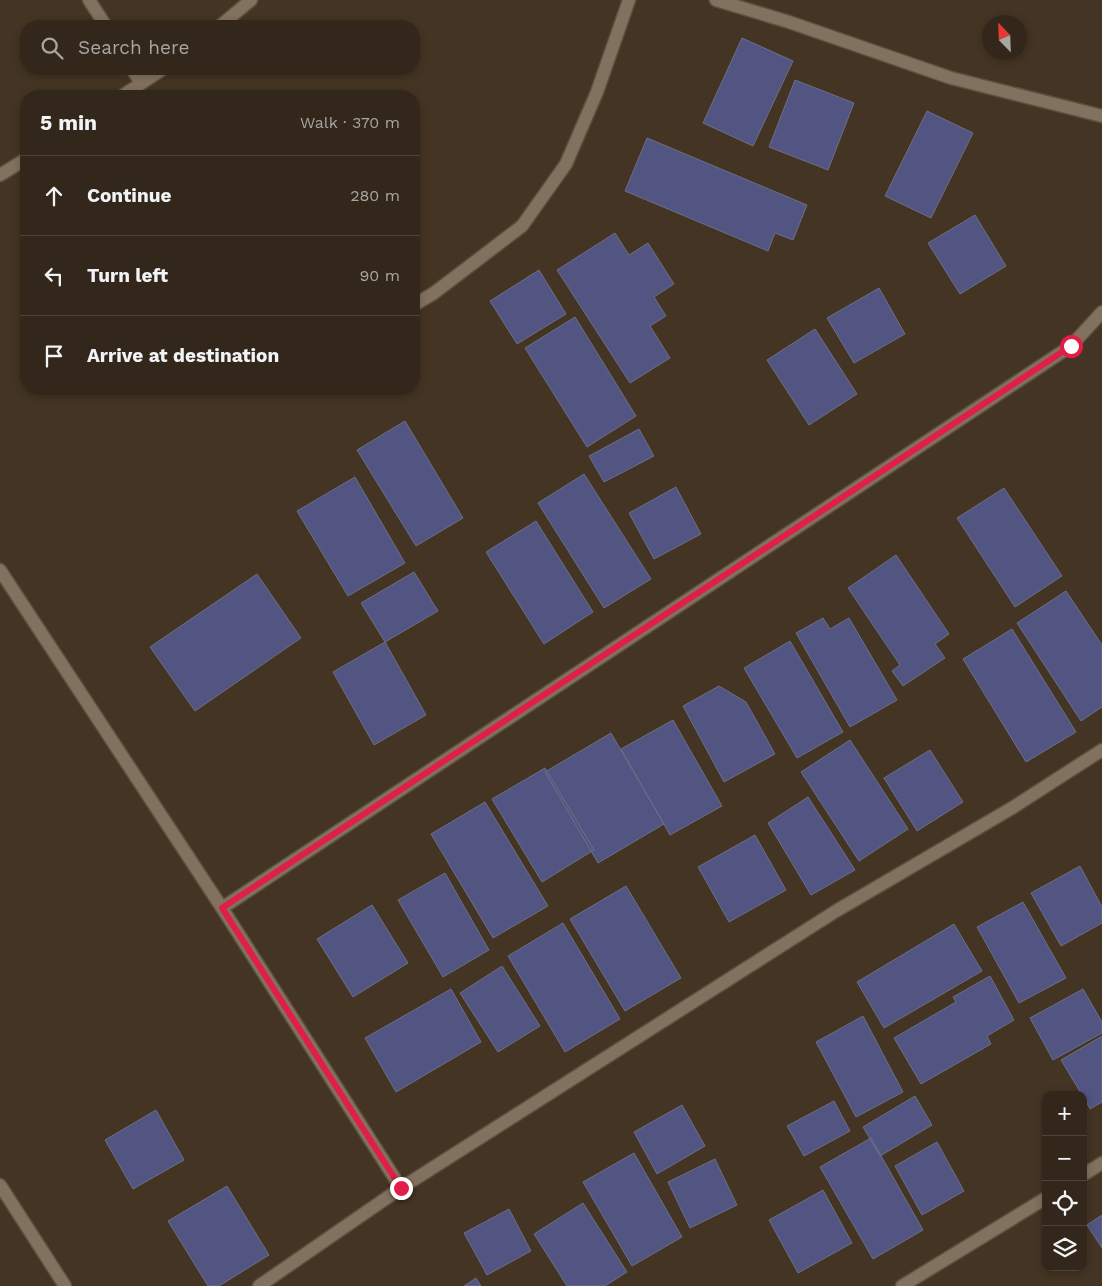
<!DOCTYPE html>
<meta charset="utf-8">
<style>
body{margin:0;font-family:"Work Sans",sans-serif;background:#3a2f23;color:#f1f3f6}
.controls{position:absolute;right:15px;bottom:15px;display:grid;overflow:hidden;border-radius:10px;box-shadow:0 2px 8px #0003}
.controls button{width:45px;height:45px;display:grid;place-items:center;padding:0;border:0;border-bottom:1px solid #4d4439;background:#32271a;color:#f1f3f6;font:25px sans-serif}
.compass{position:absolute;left:982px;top:15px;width:45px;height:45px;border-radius:50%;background:#32271a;box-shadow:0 2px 8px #0003;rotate:337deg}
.stop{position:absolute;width:15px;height:15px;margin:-11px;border:4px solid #e11d48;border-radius:50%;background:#fff}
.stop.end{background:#e11d48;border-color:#fff;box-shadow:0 1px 5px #0008}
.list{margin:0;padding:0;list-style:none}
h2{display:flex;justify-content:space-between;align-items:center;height:65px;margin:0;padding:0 20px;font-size:21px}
h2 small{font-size:16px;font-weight:400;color:#a8a5a2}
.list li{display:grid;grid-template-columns:32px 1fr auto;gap:15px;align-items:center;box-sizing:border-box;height:80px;padding:0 20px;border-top:1px solid #4d4439}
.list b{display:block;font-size:19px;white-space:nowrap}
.list em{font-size:16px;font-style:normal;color:#a8a5a2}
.icon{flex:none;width:28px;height:28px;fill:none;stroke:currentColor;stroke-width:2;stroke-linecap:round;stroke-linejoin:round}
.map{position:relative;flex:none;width:1102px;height:1286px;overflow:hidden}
.search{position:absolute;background:#32271a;box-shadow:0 2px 8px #0003;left:20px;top:20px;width:400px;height:55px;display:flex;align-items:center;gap:12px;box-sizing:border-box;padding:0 18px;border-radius:20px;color:#a8a5a2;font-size:19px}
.panel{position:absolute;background:#32271a;box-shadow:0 2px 8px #0003;left:20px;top:90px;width:400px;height:305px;border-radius:20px}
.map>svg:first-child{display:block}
.building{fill:#525582;stroke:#6c6f85}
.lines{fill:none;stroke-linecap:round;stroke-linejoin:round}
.minor-casing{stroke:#5d5041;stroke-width:15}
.tertiary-casing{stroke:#5d5041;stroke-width:15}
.minor{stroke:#82715e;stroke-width:12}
.tertiary{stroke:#82715e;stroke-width:12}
.route{stroke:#e11d48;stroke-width:6}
</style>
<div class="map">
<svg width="1102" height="1286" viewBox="0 0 1102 1286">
<rect width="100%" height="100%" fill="#433423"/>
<path class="building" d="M 742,38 L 793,61 L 753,146 L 703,123 Z
M 795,80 L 854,103 L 828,170 L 769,147 Z
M 927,111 L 973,133 L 931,218 L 885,196 Z
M 647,138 L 807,205 L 793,240 L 775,233 L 768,251 L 625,191 Z
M 975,215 L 1006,266 L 960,294 L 928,243 Z
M 615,233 L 629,255 L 648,243 L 674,284 L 654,297 L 666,316 L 650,326 L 670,358 L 630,383 L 557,270 Z
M 539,270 L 566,314 L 517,344 L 490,301 Z
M 879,288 L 905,334 L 854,363 L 827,318 Z
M 575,317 L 636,416 L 587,447 L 525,348 Z
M 815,329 L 857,394 L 809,425 L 767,360 Z
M 405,421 L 463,518 L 416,546 L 357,450 Z
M 639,429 L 654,456 L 604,482 L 589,456 Z
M 584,474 L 651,579 L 604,608 L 538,503 Z
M 355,477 L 405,563 L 348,596 L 297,511 Z
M 676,487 L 701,534 L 654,559 L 629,513 Z
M 1004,488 L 1062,576 L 1015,607 L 957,518 Z
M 536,521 L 593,612 L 544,644 L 486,552 Z
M 896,555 L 949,634 L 935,644 L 945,658 L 903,686 L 892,671 L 900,665 L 848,588 Z
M 414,572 L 438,611 L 385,642 L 361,603 Z
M 257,574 L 301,638 L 195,711 L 150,647 Z
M 1066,591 L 1102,645 L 1102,707 L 1081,721 L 1017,623 Z
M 823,618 L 830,629 L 849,618 L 897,700 L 850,727 L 796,633 Z
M 1012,629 L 1076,732 L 1026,762 L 963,659 Z
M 790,641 L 843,732 L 797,758 L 744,668 Z
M 385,642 L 426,715 L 374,745 L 333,672 Z
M 719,686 L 746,702 L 775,754 L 724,782 L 683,706 Z
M 673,720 L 722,806 L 670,835 L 621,749 Z
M 611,733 L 664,824 L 598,863 L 545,772 Z
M 850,740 L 908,829 L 859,861 L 801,772 Z
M 930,750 L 963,802 L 917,831 L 884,778 Z
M 545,768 L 594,850 L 542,882 L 492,799 Z
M 808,797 L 855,870 L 811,895 L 768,823 Z
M 485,802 L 548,906 L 493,938 L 431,834 Z
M 755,835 L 786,890 L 729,922 L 698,867 Z
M 1080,866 L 1102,907 L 1102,923 L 1061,946 L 1031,893 Z
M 445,873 L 489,950 L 443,977 L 398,900 Z
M 626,886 L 681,978 L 625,1011 L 570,919 Z
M 1023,902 L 1066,978 L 1019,1003 L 977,927 Z
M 372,905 L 408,963 L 353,997 L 317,939 Z
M 563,923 L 620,1019 L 565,1052 L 508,956 Z
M 954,924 L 982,971 L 884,1028 L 857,982 Z
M 502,966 L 540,1026 L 498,1052 L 460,993 Z
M 990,976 L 1014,1020 L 987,1036 L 991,1044 L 921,1084 L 894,1038 L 956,1002 L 953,997 Z
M 451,989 L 481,1042 L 396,1092 L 365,1038 Z
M 1083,989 L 1102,1022 L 1102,1033 L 1053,1060 L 1030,1018 Z
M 863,1016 L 903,1092 L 856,1117 L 816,1042 Z
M 1102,1036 L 1102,1102 L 1090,1109 L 1083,1095 L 1082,1095 L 1061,1060 Z
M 915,1096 L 932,1125 L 880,1156 L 863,1127 Z
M 834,1101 L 850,1131 L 804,1156 L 787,1126 Z
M 682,1105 L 705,1146 L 657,1174 L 634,1132 Z
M 156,1110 L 184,1160 L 133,1189 L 105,1140 Z
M 871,1138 L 923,1230 L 873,1259 L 820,1167 Z
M 937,1142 L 964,1191 L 922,1215 L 895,1166 Z
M 634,1153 L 682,1237 L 632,1266 L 583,1182 Z
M 715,1159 L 737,1205 L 690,1228 L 668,1182 Z
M 227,1186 L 269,1255 L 219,1286 L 208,1286 L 168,1221 Z
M 823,1190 L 852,1243 L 798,1273 L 769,1220 Z
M 583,1203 L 627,1272 L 605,1286 L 567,1286 L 534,1234 Z
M 509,1209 L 531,1251 L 487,1275 L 464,1233 Z
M 1102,1215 L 1102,1248 L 1087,1225 Z
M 476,1278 L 481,1286 L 464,1286 Z"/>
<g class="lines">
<g class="minor-casing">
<path id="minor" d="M 89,0 L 106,26
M 716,0 L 789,22 L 951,78 L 1102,116
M 220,26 L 251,0
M 132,69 L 141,83
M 122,96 L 163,69
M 0,175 L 26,159
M 414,305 L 434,293 L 522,226 L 566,164 L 597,92 L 629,0
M 0,570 L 222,908 L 401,1188
M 222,908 L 1071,346 L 1102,312
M 1083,1175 L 1102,1163
M 259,1286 L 401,1188 L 836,911 L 1012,808 L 1102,750
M 902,1286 L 1046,1198"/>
</g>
<g class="tertiary-casing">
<path id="tertiary" d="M 0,1185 L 65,1286"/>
</g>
<use href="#minor" class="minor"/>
<use href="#tertiary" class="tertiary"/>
</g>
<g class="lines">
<path class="route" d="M 401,1188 L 222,908 L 1071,346"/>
</g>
</svg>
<div class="controls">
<button>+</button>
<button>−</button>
<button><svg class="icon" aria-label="locate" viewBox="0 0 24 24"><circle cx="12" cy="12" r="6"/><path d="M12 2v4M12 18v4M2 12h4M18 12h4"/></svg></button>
<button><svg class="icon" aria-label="layers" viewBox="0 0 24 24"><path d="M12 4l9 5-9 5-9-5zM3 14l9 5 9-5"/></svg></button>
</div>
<svg class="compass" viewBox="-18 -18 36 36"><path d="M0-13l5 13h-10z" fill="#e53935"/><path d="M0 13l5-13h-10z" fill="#a8a5a2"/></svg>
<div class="stop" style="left:1071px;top:346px"></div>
<div class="stop end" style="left:401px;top:1188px"></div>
<div class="search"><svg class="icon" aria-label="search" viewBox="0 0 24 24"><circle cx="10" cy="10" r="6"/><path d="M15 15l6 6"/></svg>Search here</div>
<section class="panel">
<h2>5 min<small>Walk · 370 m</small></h2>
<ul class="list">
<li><svg class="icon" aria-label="ahead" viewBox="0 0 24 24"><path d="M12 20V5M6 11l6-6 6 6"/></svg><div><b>Continue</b></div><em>280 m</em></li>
<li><svg class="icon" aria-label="left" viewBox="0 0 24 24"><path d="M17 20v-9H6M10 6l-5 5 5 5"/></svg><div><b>Turn left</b></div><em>90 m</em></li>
<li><svg class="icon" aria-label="arrive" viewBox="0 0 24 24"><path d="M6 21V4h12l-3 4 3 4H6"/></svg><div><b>Arrive at destination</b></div></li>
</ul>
</section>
</div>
